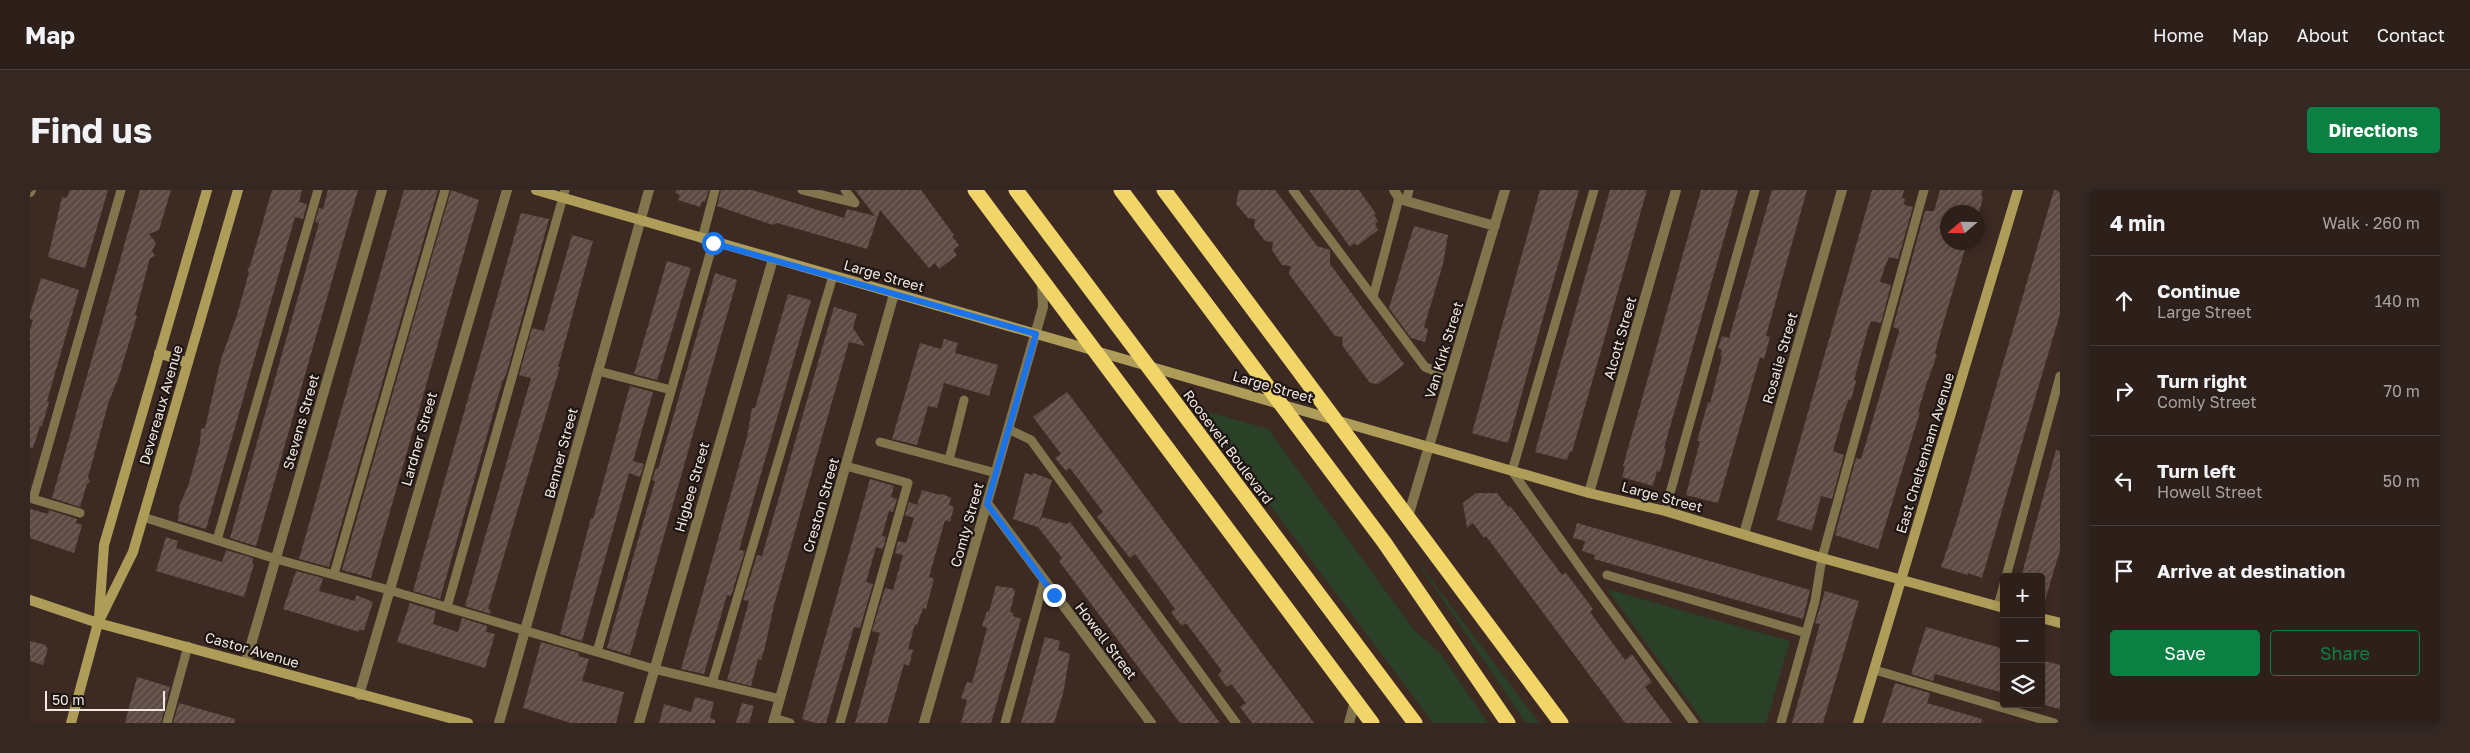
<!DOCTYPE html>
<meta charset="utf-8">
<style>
body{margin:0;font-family:"Golos Text",sans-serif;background:#352823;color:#f1f3f6}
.controls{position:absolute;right:15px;bottom:15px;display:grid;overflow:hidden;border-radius:5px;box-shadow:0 2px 8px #0003}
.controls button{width:45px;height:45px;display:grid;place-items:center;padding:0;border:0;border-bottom:1px solid #483e39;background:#2d201a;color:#f1f3f6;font:25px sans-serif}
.compass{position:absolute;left:1910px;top:15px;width:45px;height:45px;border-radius:50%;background:#2d201a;box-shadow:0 2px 8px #0003;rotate:250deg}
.scale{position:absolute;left:15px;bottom:12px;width:120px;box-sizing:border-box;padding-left:5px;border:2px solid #f3e7e2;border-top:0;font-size:14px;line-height:18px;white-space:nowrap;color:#f3e7e2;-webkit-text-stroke:4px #1d1512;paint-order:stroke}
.stop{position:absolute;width:15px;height:15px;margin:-11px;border:4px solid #1a73e8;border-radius:50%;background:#fff}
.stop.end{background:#1a73e8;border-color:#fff;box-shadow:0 1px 5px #0008}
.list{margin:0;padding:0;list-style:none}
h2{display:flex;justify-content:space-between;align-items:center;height:65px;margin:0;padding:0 20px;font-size:21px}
h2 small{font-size:16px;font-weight:400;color:#a7a3a2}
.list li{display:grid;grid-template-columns:32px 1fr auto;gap:15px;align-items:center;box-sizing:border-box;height:90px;padding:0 20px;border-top:1px solid #483e39}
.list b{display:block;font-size:19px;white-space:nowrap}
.list p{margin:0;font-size:16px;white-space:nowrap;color:#a7a3a2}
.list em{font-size:16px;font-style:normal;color:#a7a3a2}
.actions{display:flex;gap:10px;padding:15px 20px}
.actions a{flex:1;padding:11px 0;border:1px solid #0b8043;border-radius:5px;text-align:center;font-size:18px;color:#0b8043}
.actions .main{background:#0b8043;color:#fff}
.icon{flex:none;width:28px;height:28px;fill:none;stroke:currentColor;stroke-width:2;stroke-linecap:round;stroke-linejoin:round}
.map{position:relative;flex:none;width:2030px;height:533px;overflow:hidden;border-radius:5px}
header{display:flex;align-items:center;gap:30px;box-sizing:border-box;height:70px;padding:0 25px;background:#2d201a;border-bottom:1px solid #483e39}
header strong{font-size:24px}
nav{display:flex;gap:28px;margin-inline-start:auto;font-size:18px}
.intro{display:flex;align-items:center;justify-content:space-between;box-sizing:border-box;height:120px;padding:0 30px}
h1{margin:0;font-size:35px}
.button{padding:12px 22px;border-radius:5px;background:#0b8043;color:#fff;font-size:18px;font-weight:700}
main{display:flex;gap:30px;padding:0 30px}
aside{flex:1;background:#2d201a;border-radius:5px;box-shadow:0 2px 8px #0003}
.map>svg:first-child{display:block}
.grass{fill:#2a4027}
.building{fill:url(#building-hatch)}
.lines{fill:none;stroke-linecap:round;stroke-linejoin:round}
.lane{stroke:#80754c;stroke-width:9}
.street{stroke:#80754c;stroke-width:10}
.secondary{stroke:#ae9c59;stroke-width:10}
.highway{stroke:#f2d568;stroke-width:15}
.route{stroke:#1a73e8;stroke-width:6}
.labels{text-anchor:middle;stroke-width:4.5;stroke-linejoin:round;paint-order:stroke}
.street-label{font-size:14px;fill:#f3e7e2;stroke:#1d1512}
</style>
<header>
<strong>Map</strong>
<nav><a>Home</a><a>Map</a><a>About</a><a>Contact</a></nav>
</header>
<div class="intro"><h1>Find us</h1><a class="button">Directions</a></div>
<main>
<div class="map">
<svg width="2030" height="533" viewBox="0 0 2030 533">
<defs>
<pattern id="building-hatch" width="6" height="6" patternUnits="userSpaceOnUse" patternTransform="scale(1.25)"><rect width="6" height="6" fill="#5d4a42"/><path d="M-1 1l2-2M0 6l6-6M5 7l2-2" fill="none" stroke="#75645d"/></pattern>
</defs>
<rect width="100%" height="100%" fill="#3c2a23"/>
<path class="grass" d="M 1168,219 L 1238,239 L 1384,440 L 1410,463 L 1458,533 L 1403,533 Z
M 1380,361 L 1509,533 L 1496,533 Z
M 1577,399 L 1760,451 L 1736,533 L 1674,533 Z"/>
<path class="building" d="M 40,0 L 78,0 L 55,78 L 18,67 L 32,7 L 37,8 Z
M 110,0 L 141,0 L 129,40 L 119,44 L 126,53 L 122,61 L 125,66 L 120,68 L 105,125 L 107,126 L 89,186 L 79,211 L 58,287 L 60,292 L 57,294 L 50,317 L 22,308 Z
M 242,0 L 272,0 L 269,12 L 277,14 L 273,29 L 265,27 L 176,339 L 148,331 L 149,317 L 159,293 L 170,253 L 171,239 L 175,238 L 191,169 L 207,125 L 219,82 L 217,79 L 220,76 Z
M 298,0 L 328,0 L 226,356 L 200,348 L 289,33 L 285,32 L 289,18 L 293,19 Z
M 374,0 L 408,0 L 299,377 L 269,369 Z
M 421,0 L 449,10 L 341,388 L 312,380 Z
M 646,0 L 679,0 L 675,12 L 672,11 L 670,17 L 648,10 L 650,5 L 645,3 Z
M 691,0 L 722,0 L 814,28 L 817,19 L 845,26 L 825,0 L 891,0 L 924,45 L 922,46 L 929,55 L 923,60 L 927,65 L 909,79 L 905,73 L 899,78 L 850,20 L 837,59 L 747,33 L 743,35 L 687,16 Z
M 1209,0 L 1245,0 L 1287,56 L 1300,60 L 1300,74 L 1374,174 L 1371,177 L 1348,194 L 1340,193 L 1312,155 L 1313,147 L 1305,146 L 1259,84 L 1261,76 L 1252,75 L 1242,60 L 1243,52 L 1235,51 L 1224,37 L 1225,29 L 1218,28 L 1206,14 Z
M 1279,0 L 1329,0 L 1346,24 L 1344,25 L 1348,31 L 1345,34 L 1348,40 L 1327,56 L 1325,53 L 1320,57 Z
M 1510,0 L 1549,0 L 1478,253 L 1442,243 Z
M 1580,0 L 1617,0 L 1542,262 L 1540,261 L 1537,270 L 1505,262 Z
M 1671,0 L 1708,0 L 1634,258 L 1636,259 L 1630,282 L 1627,281 L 1623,296 L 1592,287 L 1595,277 L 1593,276 Z
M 1742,0 L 1777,0 L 1736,146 L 1740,147 L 1734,169 L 1730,167 L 1688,313 L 1656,305 L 1670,251 L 1667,251 L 1678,212 L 1680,213 L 1682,206 L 1692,166 L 1690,165 L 1692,160 L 1688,158 L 1692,146 L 1699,148 Z
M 1842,0 L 1874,0 L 1872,8 L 1875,9 L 1874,15 L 1883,17 L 1868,69 L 1859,67 L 1854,79 L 1850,92 L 1861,95 L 1851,133 L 1841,131 L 1837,142 L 1824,190 L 1826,191 L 1821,210 L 1819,209 L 1814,222 L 1803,261 L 1814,265 L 1802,309 L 1791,306 L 1782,340 L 1780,340 L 1747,330 Z
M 1910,0 L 1953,0 L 1951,6 L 1953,7 L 1949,23 L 1939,21 L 1938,22 L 1918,22 L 1918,52 L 1937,52 L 1907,155 L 1905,164 L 1907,165 L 1896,195 L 1888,222 L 1890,222 L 1848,359 L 1805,345 L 1826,268 L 1831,269 L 1869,141 L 1869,139 L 1863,137 L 1895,21 L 1904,21 Z
M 2024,0 L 2030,0 L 2030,124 L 1952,388 L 1938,383 L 1938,385 L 1911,377 L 1927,330 Z
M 491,23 L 519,29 L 477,182 L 472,193 L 410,409 L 383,401 Z
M 1384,36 L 1418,45 L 1413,74 L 1394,137 L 1398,139 L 1395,152 L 1381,148 L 1359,118 Z
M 542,45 L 563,51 L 528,177 L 530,177 L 465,396 L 458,419 L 461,420 L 460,424 L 435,416 L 501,188 L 489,185 L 502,138 L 514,141 Z
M 637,71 L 661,78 L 627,190 L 604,184 Z
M 685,83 L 707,90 L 600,465 L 577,458 L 625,291 L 622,290 L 626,278 L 628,279 Z
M 11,88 L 49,100 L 17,211 L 19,212 L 12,236 L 10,236 L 3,258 L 0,258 L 0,139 L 3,130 L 0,129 L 0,124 Z
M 758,104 L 781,110 L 709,360 L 715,361 L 701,406 L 697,405 L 674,484 L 651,479 L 717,247 L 722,218 L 725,218 Z
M 804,117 L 827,124 L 823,138 L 835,156 L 819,152 L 744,415 L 735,457 L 731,470 L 728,469 L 721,496 L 704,492 L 697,490 L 719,411 L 713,410 L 727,365 L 732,366 Z
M 914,149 L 928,153 L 925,163 L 968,175 L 959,206 L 914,193 L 907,218 L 898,216 L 887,255 L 862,249 L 890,153 L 911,159 Z
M 600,196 L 623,202 L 603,271 L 614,274 L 610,287 L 599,283 L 552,451 L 530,444 L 561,328 L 563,329 Z
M 1037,202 L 1047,215 L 1284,533 L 1222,533 L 1210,517 L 1216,513 L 1201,494 L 1197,497 L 1188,485 L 1192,481 L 1156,433 L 1152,436 L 1147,430 L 1141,422 L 1145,419 L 1105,364 L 1100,368 L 1067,327 L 1073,322 L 1040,278 L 1036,281 L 1025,268 L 1031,264 L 1003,227 Z
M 2026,260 L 2030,261 L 2030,360 L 2015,411 L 2011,411 L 2011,387 L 1991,387 Z
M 995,283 L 1002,285 L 1003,283 L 1022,290 L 1008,337 L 983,329 Z
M 840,289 L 864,296 L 861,307 L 867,309 L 863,322 L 859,321 L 852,346 L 856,347 L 853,359 L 846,357 L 836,392 L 843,394 L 830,438 L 824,437 L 796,533 L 785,533 L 772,529 Z
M 892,300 L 910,305 L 913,304 L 921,308 L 919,315 L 924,317 L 920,332 L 915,330 L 899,387 L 904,389 L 896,419 L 893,418 L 887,435 L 885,434 L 878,459 L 883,460 L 879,476 L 874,474 L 857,533 L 825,533 L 850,443 L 842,441 L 855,398 L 863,400 L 873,365 L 865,363 L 868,351 L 876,353 L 884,328 L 875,325 L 879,312 L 887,315 Z
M 1446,303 L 1467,303 L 1478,317 L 1480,316 L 1485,322 L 1532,385 L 1536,383 L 1563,419 L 1560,422 L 1595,470 L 1602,464 L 1622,492 L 1615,497 L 1642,533 L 1595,533 L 1456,346 L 1454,348 L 1443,333 L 1437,338 L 1433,313 Z
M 0,319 L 18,324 L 19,320 L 47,329 L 46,333 L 52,335 L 44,363 L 0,348 Z
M 1012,327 L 1037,334 L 1040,332 L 1190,533 L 1150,533 L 1029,371 L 1032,368 L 1008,337 Z
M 1547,333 L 1780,400 L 1773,429 L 1564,369 L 1565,365 L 1552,361 L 1555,351 L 1543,348 Z
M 136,347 L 148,351 L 146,358 L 192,372 L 196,360 L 223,368 L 222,373 L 224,374 L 214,407 L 126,381 Z
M 266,381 L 293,388 L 289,401 L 325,411 L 326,405 L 343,412 L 334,440 L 329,440 L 329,442 L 253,419 Z
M 966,396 L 982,398 L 985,401 L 980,422 L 984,423 L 983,426 L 991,429 L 961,533 L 931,533 L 937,510 L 931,508 L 937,492 L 942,493 L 957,438 L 952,436 L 957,421 L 959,422 Z
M 1795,401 L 1829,411 L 1793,533 L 1762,533 L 1790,434 L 1785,433 Z
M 380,413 L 406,421 L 403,434 L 428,442 L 432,428 L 457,436 L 456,442 L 465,444 L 455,478 L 367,452 Z
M 1896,437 L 1974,459 L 1974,503 L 1905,484 L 1903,491 L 1881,484 Z
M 1015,447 L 1030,451 L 1028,460 L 1040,464 L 1033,504 L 1024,533 L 991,533 Z
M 0,451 L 16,455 L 15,457 L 18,458 L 13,475 L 0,471 Z
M 511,452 L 549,463 L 548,466 L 559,469 L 552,491 L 594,502 L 586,533 L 541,533 L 493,518 Z
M 2011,470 L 2030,475 L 2030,519 L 2011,514 Z
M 107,487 L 140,497 L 131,533 L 95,533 Z
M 1865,493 L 1900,503 L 1897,513 L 1952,529 L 1951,533 L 1852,533 Z
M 665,507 L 684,512 L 680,528 L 685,530 L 685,533 L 629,533 L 634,514 L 661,522 Z
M 149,513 L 205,529 L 204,533 L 143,533 Z
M 712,513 L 724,516 L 719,533 L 706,533 Z"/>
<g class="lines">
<path class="lane" d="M 772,0 L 825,13 L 815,0
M 1263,0 L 1395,177 L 1419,187
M 1564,0 L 1482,281 L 1554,383 L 1664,533
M 1376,11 L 1379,0
M 672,49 L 685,0
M 1343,107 L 1369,8
M 568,181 L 641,200
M 978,239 L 1001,250 L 1206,533
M 850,252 L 966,283
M 919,270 L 934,210
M 1635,321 L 1725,0
M 50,323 L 3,309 L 91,0
M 113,327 L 246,369 L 359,400 L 624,479 L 750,509
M 187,350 L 288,0
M 304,384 L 415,0
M 1577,385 L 1776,443
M 1976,387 L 2030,186
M 1968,416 L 1974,394
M 417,417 L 535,0
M 567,462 L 683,53
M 1845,480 L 2024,533
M 682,493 L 803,86
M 744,528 L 760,533
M 137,533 L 158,456
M 810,533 L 878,293 L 816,276
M 975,533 L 1014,391
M 1751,533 L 1785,411 L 1792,368 L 1894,0"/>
<path class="street" d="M 1364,0 L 1369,8 L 1376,11 L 1465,36
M 0,2 L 1,0
M 1559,303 L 1646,0
M 957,313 L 1121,533
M 1378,327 L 1475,0
M 1714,344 L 1812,0
M 216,472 L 352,0
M 329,505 L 477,0
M 469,533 L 619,0
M 609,533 L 743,69
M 743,533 L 864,104
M 894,533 L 1013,117 L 1012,93
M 1319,533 L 1325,511"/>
<path class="secondary" d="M 506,0 L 1559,303 L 1635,321 L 1792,368 L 1974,418
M 129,163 L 158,173
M 0,410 L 68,433 L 438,533
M 69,427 L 74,355 L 177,0
M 2011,428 L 2030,433
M 41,533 L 68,433 L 103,362 L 208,0
M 1828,533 L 1988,0"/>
<path class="highway" d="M 945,0 L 1342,533
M 986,0 L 1385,533
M 1091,0 L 1354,352 L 1478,533
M 1134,0 L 1531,533"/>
</g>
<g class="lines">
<path class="route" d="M 683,53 L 1006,144 L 957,314 L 1024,405"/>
</g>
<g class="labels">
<g class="street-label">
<text transform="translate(854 86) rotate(16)" y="5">Large Street</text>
<text transform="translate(1590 148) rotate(-74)" y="5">Alcott Street</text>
<text transform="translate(1414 160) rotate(-73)" y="5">Van Kirk Street</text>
<text transform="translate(1750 168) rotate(-74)" y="5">Rosalie Street</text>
<text transform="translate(1243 197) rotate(16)" y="5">Large Street</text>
<text transform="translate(131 215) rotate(-74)" y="5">Devereaux Avenue</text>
<text transform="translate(271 232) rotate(-74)" y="5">Stevens Street</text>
<text transform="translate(389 249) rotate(-74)" y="5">Lardner Street</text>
<text transform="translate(1198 257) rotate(53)" y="5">Roosevelt Boulevard</text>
<text transform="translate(531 263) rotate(-75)" y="5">Benner Street</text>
<text transform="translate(1895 263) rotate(-73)" y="5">East Cheltenham Avenue</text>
<text transform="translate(662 297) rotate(-74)" y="5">Higbee Street</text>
<text transform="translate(1632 307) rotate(15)" y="5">Large Street</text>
<text transform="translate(791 315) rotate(-74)" y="5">Creston Street</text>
<text transform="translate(937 335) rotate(-74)" y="5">Comly Street</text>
<text transform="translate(1076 451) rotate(53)" y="5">Howell Street</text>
<text transform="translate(222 460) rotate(16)" y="5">Castor Avenue</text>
</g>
</g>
</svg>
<div class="controls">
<button>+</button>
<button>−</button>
<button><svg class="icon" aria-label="layers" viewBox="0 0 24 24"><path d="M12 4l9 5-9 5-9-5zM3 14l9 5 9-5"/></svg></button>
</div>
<svg class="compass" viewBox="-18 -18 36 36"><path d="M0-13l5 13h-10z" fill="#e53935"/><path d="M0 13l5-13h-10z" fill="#a7a3a2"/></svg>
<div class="scale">50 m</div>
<div class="stop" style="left:683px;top:53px"></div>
<div class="stop end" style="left:1024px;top:405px"></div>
</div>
<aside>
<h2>4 min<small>Walk · 260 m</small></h2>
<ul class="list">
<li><svg class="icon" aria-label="ahead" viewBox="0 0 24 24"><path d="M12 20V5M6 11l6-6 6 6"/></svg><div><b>Continue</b><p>Large Street</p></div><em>140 m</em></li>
<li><svg class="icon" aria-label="right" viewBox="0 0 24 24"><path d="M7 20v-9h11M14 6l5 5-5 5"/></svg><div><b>Turn right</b><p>Comly Street</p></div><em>70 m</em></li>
<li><svg class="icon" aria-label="left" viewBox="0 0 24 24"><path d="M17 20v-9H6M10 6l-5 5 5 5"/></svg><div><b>Turn left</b><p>Howell Street</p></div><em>50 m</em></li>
<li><svg class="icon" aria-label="arrive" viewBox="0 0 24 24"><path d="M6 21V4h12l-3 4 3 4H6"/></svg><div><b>Arrive at destination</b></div></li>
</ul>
<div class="actions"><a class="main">Save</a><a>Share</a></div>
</aside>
</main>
